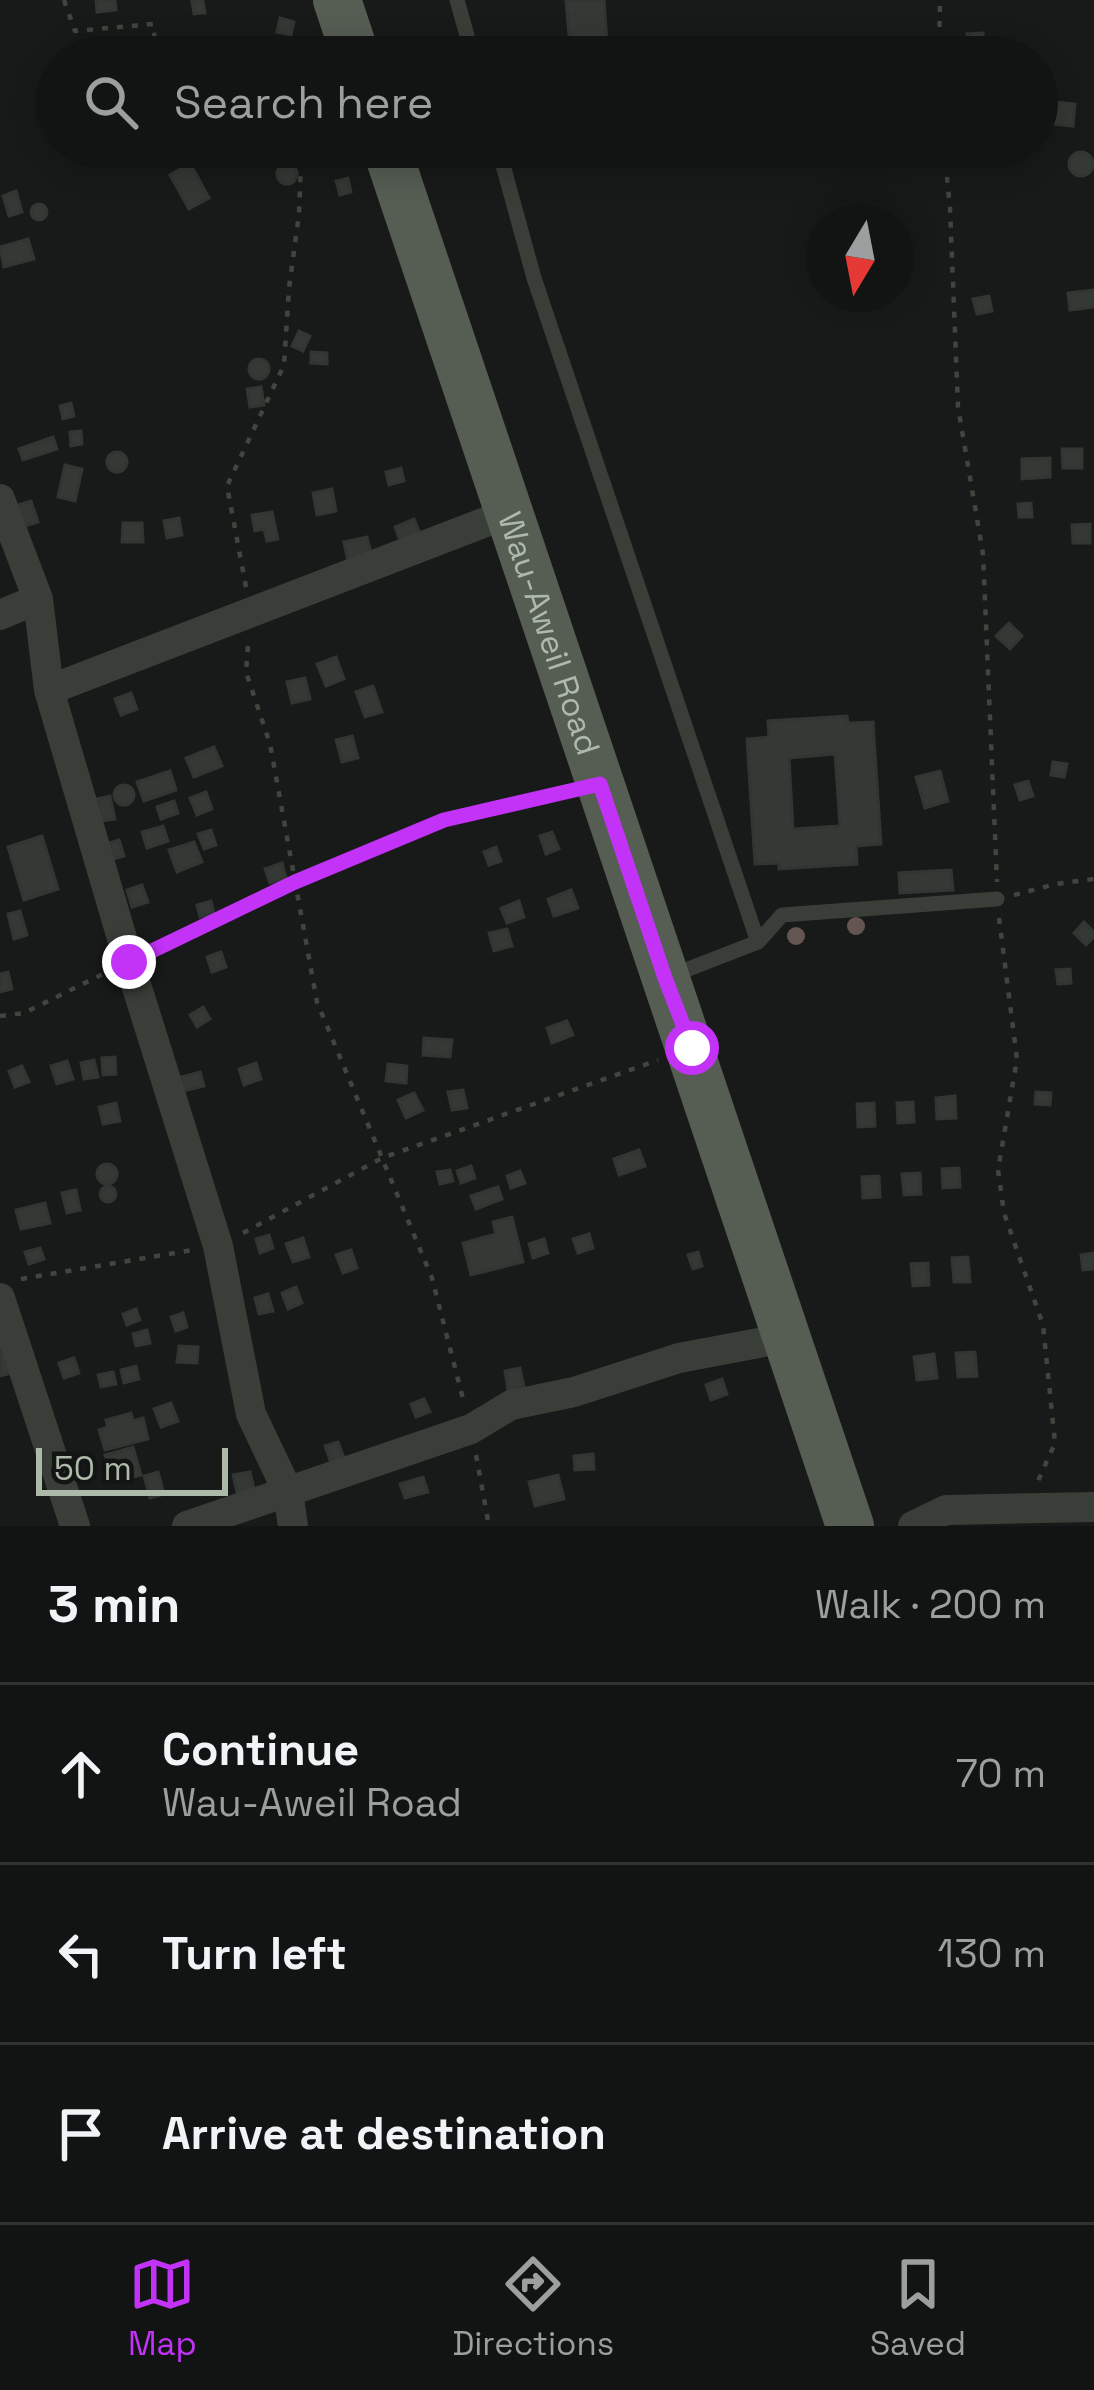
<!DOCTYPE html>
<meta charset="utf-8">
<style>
body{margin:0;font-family:"Space Grotesk",sans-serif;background:#1e2120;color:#f1f3f6}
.compass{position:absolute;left:806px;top:204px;width:108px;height:108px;border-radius:50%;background:#111412;box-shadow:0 6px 30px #0003;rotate:190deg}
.scale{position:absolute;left:36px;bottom:30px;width:192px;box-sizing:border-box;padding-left:12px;border:6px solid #adbaa9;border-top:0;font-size:33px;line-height:42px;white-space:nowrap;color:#adbaa9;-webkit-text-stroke:9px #121513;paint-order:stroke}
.stop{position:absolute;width:36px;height:36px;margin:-27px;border:9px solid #c232f7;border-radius:50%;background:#fff}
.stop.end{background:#c232f7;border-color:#fff;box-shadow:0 3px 12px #0008}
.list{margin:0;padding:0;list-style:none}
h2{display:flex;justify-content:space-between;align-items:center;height:156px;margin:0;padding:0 48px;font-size:51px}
h2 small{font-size:39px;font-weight:400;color:#9c9e9f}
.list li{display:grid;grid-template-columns:78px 1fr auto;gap:36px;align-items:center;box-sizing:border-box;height:180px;padding:0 48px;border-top:3px solid #303332}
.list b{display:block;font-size:45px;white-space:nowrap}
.list p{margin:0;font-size:39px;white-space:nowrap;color:#9c9e9f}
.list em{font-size:39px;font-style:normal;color:#9c9e9f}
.icon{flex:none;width:66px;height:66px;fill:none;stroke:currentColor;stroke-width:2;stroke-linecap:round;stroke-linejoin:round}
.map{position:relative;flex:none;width:1094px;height:1526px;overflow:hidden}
.search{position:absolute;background:#111412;box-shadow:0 6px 30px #0003;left:36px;right:36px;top:36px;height:132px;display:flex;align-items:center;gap:30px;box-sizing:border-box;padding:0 42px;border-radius:66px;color:#9c9e9f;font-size:45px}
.sheet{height:696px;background:#111412}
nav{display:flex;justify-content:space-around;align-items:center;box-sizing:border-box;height:168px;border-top:3px solid #303332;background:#111412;font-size:33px;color:#9c9e9f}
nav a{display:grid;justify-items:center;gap:6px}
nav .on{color:#c232f7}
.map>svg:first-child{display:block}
.building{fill:#343935;stroke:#313632;stroke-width:3;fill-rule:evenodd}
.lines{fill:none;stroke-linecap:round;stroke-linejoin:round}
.path{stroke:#40463e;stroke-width:4.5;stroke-dasharray:6 9;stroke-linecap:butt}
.service{stroke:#393f38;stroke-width:15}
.minor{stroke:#393f38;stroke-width:30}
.primary{stroke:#565e54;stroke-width:48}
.tree{fill:#655551}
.route{stroke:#c232f7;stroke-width:15}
.labels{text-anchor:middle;stroke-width:10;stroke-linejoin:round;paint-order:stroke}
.street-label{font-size:33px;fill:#adbaa9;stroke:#121513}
</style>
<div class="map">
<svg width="1094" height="1526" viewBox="0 0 1094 1526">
<rect width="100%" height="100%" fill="#171a18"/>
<path class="building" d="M 96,0 L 115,0 L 116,10 L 97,12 Z
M 203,0 L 205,13 L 194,14 L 192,1 Z
M 566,0 L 604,0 L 608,57 L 571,57 Z
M 280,18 L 294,22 L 291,35 L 277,32 Z
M 983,33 L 984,50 L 968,51 L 967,34 Z
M 1055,102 L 1075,104 L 1073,126 L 1052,124 Z
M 975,147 L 976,165 L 960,166 L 959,148 Z
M1069 164a12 12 0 1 1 24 0a12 12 0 1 1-24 0Z
M 190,163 L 209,198 L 189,209 L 170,175 Z
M277 174a10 10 0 1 1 20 0a10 10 0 1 1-20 0Z
M 348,178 L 351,192 L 340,195 L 336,181 Z
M 16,191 L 22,212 L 9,216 L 3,196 Z
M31 212a8 8 0 1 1 16 0a8 8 0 1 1-16 0Z
M 28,239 L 34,259 L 4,267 L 0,247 Z
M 1094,290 L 1094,307 L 1070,310 L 1068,293 Z
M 989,296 L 992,311 L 977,314 L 973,299 Z
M 299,331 L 310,336 L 303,351 L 292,346 Z
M 311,352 L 327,353 L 327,364 L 311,363 Z
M249 369a10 10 0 1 1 20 0a10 10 0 1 1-20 0Z
M 261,387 L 264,405 L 250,407 L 247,389 Z
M 71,403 L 74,416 L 63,419 L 60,406 Z
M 81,431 L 82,444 L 71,446 L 70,432 Z
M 53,437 L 57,449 L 23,460 L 19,449 Z
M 1062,449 L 1082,449 L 1082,468 L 1063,468 Z
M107 462a10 10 0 1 1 20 0a10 10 0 1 1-20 0Z
M 1050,458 L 1050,477 L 1022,479 L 1022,459 Z
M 65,465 L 82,469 L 75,501 L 58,497 Z
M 401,468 L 404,481 L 389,485 L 386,472 Z
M 332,489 L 336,511 L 317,515 L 313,493 Z
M 31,501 L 38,522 L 25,526 L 18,505 Z
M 1031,503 L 1032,517 L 1019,517 L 1018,504 Z
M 272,512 L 278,539 L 267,541 L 264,529 L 255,531 L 252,515 Z
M 179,518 L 182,535 L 167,538 L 164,521 Z
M 414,519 L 423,540 L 403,548 L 395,527 Z
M 123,523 L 142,523 L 143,542 L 122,542 Z
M 1090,524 L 1090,543 L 1073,543 L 1072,525 Z
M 367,537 L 373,561 L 349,566 L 344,542 Z
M 1009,623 L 1022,636 L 1010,649 L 996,636 Z
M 336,657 L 344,679 L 326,686 L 317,664 Z
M 305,678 L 310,699 L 292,703 L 287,682 Z
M 373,686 L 382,712 L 365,717 L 356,692 Z
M 131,693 L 137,709 L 121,715 L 115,699 Z
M 847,716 L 848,723 L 873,722 L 881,844 L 856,846 L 857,864 L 779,869 L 779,863 L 755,864 L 747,739 L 769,737 L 768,721 ZM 835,754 L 840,826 L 793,829 L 789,758 Z
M 352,736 L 358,758 L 342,762 L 336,740 Z
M 214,747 L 222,766 L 194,777 L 186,758 Z
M 1053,762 L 1067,764 L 1064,777 L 1051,775 Z
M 170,771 L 176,790 L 144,801 L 137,782 Z
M 940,771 L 948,801 L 925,808 L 916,777 Z
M 1028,781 L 1033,796 L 1020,800 L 1015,785 Z
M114 795a10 10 0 1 1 20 0a10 10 0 1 1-20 0Z
M 206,792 L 212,809 L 197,815 L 190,798 Z
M 110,796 L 115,819 L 102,821 L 97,799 Z
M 174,801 L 178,813 L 161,819 L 157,807 Z
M 163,826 L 168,841 L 147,848 L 142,832 Z
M 211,830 L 216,845 L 204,849 L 198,834 Z
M 552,832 L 559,849 L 546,854 L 540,836 Z
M 42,836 L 58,889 L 24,900 L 8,847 Z
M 119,840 L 124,856 L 114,859 L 109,843 Z
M 194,842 L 202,862 L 177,872 L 169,850 Z
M 496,847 L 501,861 L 489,865 L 484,852 Z
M 282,863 L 286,878 L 270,883 L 265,869 Z
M 951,870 L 953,890 L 900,893 L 899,873 Z
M 142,885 L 148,902 L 132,907 L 127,890 Z
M 571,890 L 578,908 L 554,916 L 548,899 Z
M 211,901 L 214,913 L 200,917 L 197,905 Z
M 519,901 L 524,917 L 507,923 L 501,908 Z
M 20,911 L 27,935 L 14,939 L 8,914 Z
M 1084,922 L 1094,932 L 1094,937 L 1086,945 L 1074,933 Z
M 507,929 L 512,946 L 494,951 L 489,933 Z
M 221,952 L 226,967 L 212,972 L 207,957 Z
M 1070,969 L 1071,983 L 1058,984 L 1056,970 Z
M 8,972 L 12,989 L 0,992 L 0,974 Z
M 203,1007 L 210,1019 L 197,1027 L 190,1015 Z
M 567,1021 L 573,1035 L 552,1043 L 547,1028 Z
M 424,1038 L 452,1040 L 450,1057 L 423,1055 Z
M 115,1057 L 116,1074 L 103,1075 L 102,1058 Z
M 94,1060 L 98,1077 L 84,1079 L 81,1063 Z
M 67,1061 L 73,1079 L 57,1084 L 51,1066 Z
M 256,1063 L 261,1079 L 244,1085 L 239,1069 Z
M 388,1064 L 407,1066 L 406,1083 L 386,1081 Z
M 22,1066 L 29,1082 L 15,1087 L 9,1071 Z
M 200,1072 L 204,1086 L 184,1091 L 181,1077 Z
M 463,1090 L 467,1108 L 452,1110 L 448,1092 Z
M 1036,1092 L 1051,1093 L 1050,1105 L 1035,1104 Z
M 414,1093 L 423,1110 L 406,1118 L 398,1100 Z
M 955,1096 L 956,1118 L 937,1119 L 936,1098 Z
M 913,1102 L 914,1122 L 898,1123 L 897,1103 Z
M 116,1103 L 120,1121 L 103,1124 L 99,1107 Z
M 874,1103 L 875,1126 L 858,1127 L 857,1104 Z
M 639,1150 L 645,1166 L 619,1175 L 614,1159 Z
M97 1174a10 10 0 1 1 20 0a10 10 0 1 1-20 0Z
M 471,1166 L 475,1178 L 461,1183 L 457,1171 Z
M 959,1168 L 960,1187 L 943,1188 L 942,1169 Z
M 450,1170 L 453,1181 L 440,1184 L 437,1172 Z
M 520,1171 L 525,1183 L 511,1188 L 507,1176 Z
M 920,1173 L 921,1194 L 904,1195 L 902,1174 Z
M 879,1176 L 880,1197 L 863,1198 L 862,1177 Z
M100 1194a8 8 0 1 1 16 0a8 8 0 1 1-16 0Z
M 498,1187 L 502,1199 L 476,1209 L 471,1196 Z
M 76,1190 L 80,1210 L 67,1213 L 62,1193 Z
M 45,1203 L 50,1223 L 21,1229 L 16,1210 Z
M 512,1217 L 523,1262 L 471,1275 L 463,1243 L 496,1234 L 493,1222 Z
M 589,1234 L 593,1248 L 578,1253 L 573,1239 Z
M 269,1235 L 273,1248 L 260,1253 L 256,1239 Z
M 303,1238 L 309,1257 L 293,1262 L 286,1244 Z
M 544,1239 L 548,1253 L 533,1258 L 529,1244 Z
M 40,1248 L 44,1259 L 29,1264 L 25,1252 Z
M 351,1250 L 357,1268 L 343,1273 L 336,1255 Z
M 698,1252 L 702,1266 L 693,1269 L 688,1255 Z
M 1094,1253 L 1094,1269 L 1083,1270 L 1081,1255 Z
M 968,1257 L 970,1282 L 954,1282 L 952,1258 Z
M 928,1263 L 929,1285 L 913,1286 L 911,1264 Z
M 296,1287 L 302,1303 L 288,1309 L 282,1293 Z
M 268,1294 L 273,1311 L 259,1314 L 255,1298 Z
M 136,1309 L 140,1320 L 127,1325 L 123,1314 Z
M 183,1313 L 187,1327 L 176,1331 L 171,1317 Z
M 147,1330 L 150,1343 L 136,1346 L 133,1334 Z
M 0,1339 L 12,1373 L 0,1376 Z
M 179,1346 L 198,1347 L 197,1363 L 177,1362 Z
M 975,1352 L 977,1376 L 958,1377 L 956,1353 Z
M 934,1354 L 937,1378 L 917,1380 L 914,1357 Z
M 74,1358 L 79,1373 L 64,1378 L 59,1363 Z
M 136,1366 L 139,1379 L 124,1383 L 121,1370 Z
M 520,1368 L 524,1387 L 508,1390 L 505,1371 Z
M 113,1372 L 116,1384 L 101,1387 L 98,1375 Z
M 722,1379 L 727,1394 L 711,1400 L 706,1385 Z
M 424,1399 L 430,1412 L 416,1417 L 411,1404 Z
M 171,1403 L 178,1421 L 161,1427 L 154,1409 Z
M 131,1413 L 133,1421 L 143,1418 L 148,1439 L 105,1450 L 99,1430 L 108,1427 L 106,1420 Z
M 338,1442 L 344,1458 L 331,1463 L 325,1446 Z
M 133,1447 L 141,1475 L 113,1483 L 105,1455 Z
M 593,1454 L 594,1469 L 575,1470 L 574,1456 Z
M 158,1472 L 164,1494 L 150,1498 L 144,1476 Z
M 250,1472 L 255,1492 L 238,1496 L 233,1475 Z
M 558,1475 L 564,1499 L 535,1506 L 529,1482 Z
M 423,1477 L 428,1492 L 405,1498 L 400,1484 Z"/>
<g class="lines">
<path class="path" d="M 64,0 L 75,31 L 153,24 L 157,57
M 939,57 L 940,0
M 944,147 L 950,208 L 958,407 L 983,554 L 997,882
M 246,587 L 227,486 L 284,365 L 289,288 L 299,214 L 301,164 L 284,147
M 248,646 L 246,672 L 270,744 L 317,1002 L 432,1278 L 464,1403
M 1014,895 L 1056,884 L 1094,879
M 999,918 L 1017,1059 L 998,1170 L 1004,1213 L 1043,1325 L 1055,1443 L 1038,1481
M 153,951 L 295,882 L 444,820 L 566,792
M 0,1016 L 24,1013 L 105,973
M 243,1233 L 382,1158 L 658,1060
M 21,1279 L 193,1250
M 476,1455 L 489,1526"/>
<path class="service" d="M 457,0 L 473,57
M 498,147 L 534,278 L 758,942
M 673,975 L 758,942 L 782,915 L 997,899"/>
<path class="minor" d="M 0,499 L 38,599 L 49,690 L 129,962 L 218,1246 L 251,1414 L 288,1492 L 293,1526
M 0,615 L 38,599
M 49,690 L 509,513
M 0,1298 L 75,1526
M 187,1526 L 471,1429 L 511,1405 L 574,1392 L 679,1358 L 785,1338
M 913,1526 L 946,1510 L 1094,1507"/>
<g class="primary">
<path d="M 337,0 L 356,57"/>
<path id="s1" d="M 386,147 L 850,1526"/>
</g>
</g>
<g class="tree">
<circle cx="856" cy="926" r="9"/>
<circle cx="796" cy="936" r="9"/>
</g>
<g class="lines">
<path class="route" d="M 129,962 L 295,882 L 444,820 L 600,784 L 665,978 L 692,1048"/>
</g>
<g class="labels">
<g class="street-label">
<text dy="12" stroke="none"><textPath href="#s1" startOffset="513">Wau-Aweil Road</textPath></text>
</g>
</g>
</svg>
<svg class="compass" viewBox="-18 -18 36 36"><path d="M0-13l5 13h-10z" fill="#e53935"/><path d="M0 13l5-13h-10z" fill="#9c9e9f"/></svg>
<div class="scale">50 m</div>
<div class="stop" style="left:692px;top:1048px"></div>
<div class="stop end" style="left:129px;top:962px"></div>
<div class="search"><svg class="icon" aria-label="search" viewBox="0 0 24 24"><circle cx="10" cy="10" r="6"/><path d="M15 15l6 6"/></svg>Search here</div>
</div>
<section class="sheet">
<h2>3 min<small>Walk · 200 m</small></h2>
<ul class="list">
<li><svg class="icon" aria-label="ahead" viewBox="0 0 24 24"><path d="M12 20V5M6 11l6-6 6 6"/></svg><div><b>Continue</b><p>Wau-Aweil Road</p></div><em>70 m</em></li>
<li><svg class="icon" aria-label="left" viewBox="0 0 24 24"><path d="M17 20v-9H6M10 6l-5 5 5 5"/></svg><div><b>Turn left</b></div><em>130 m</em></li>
<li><svg class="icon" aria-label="arrive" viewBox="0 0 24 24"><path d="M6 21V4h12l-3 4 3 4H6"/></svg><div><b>Arrive at destination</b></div></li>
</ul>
</section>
<nav>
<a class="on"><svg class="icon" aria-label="map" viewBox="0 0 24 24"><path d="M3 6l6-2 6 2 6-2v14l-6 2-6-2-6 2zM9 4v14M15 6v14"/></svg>Map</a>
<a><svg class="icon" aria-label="directions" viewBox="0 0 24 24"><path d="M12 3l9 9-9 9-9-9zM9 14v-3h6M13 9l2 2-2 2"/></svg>Directions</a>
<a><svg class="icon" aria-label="saved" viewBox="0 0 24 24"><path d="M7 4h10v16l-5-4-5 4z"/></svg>Saved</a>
</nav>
